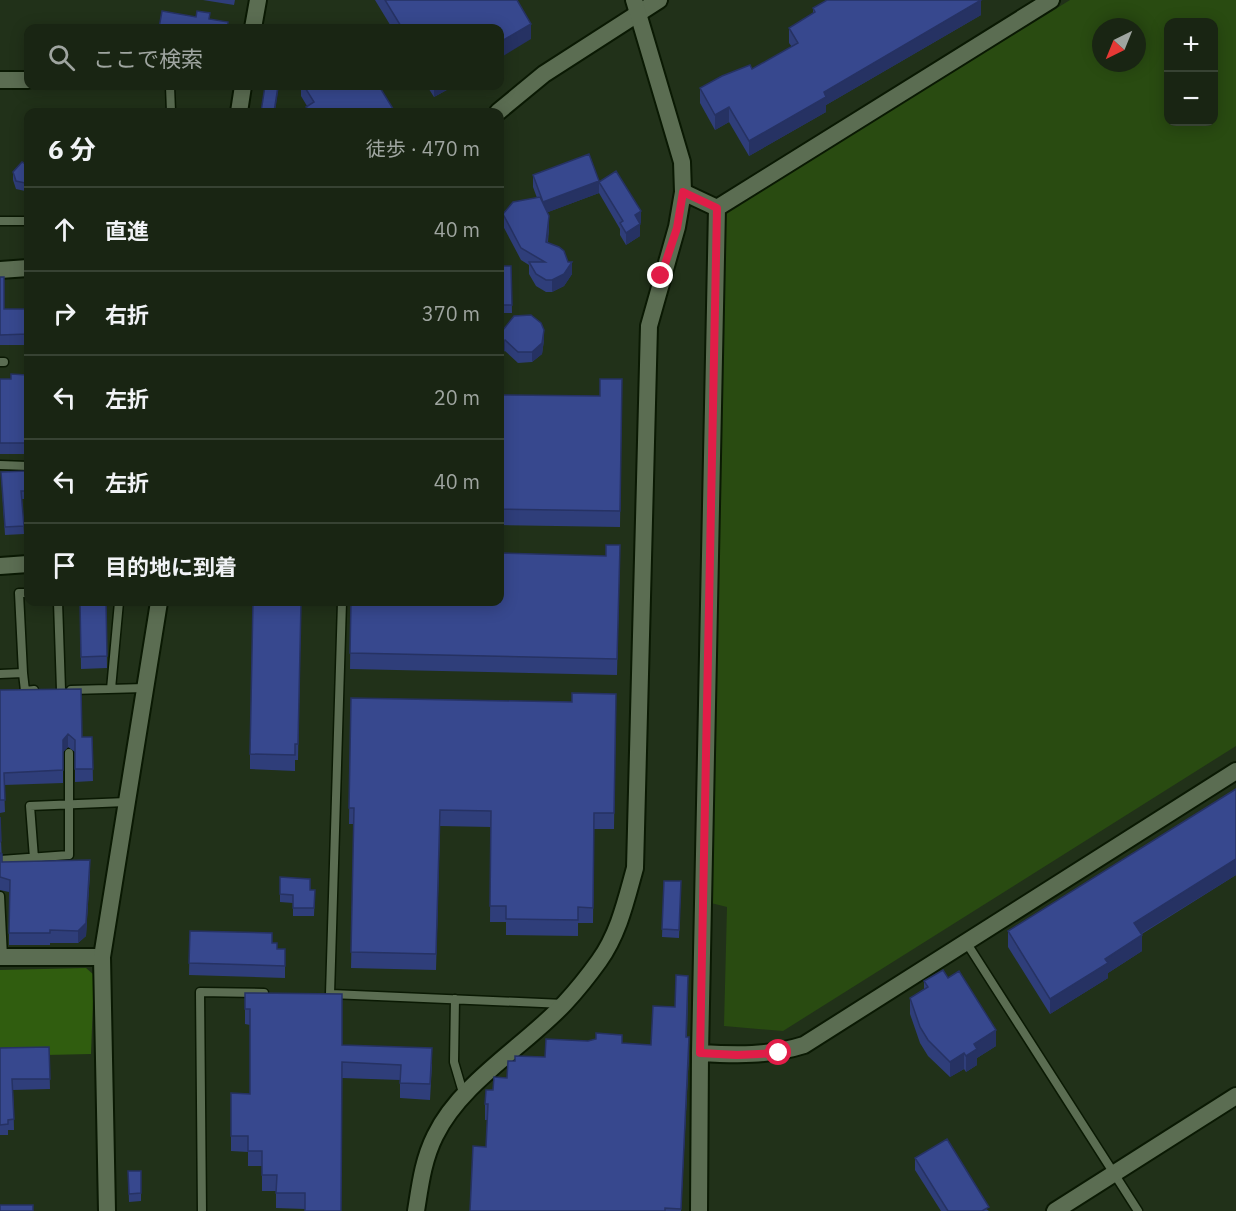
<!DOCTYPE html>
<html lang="ja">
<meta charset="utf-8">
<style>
body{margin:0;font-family:"IBM Plex Sans","Noto Sans JP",sans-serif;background:#222d1c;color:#f1f3f6}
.controls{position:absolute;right:18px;top:18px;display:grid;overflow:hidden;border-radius:12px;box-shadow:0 3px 15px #0003}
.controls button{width:54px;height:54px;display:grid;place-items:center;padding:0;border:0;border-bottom:2px solid #374233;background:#192513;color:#f1f3f6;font:30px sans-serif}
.compass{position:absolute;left:1092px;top:18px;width:54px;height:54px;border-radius:50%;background:#192513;box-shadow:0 3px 15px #0003;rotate:223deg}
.stop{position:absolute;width:18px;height:18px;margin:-14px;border:4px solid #e11d48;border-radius:50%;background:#fff}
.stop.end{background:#e11d48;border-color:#fff;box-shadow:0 2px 6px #0008}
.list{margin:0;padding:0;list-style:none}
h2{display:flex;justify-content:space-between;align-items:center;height:78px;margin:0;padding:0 24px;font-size:26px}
h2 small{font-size:20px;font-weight:400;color:#9fa5a0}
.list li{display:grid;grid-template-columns:39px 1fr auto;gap:18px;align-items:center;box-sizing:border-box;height:84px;padding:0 24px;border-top:2px solid #374233}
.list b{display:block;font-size:22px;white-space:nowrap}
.list em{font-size:20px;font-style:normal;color:#9fa5a0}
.icon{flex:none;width:33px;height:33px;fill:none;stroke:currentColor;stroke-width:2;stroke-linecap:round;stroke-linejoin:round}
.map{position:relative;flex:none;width:1236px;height:1211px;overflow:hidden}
.search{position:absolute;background:#192513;box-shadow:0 3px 15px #0003;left:24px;top:24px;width:480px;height:66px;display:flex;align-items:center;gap:15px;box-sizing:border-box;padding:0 21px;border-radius:12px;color:#9fa5a0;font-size:22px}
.panel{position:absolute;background:#192513;box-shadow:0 3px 15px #0003;left:24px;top:108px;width:480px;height:498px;border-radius:12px}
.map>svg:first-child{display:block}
.green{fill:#305d0f}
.water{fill:#294b11;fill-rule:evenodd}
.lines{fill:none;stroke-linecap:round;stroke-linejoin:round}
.service-casing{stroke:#0a1903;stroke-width:11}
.minor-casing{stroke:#0a1903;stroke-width:20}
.tertiary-casing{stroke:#0a1903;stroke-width:20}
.service{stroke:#5b6d52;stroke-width:8}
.minor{stroke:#5b6d52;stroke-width:16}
.tertiary{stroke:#5b6d52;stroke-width:16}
.wall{fill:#2f3e7a}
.shaded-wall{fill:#263263}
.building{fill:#37488e;stroke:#263263;stroke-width:1.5}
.route{stroke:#e11d48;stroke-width:8}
</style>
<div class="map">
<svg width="1236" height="1211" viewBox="0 0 1236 1211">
<rect width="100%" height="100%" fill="#213119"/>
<path class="green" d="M 86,968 L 94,975 L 91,1054 L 0,1056 L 0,970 Z"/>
<path class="water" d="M 1070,0 L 1236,0 L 1236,746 L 783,1031 L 724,1026 L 727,907 L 711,903 L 725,212 ZM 1168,22 L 1214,22 L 1214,122 L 1168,122 ZM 1101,27 L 1137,27 L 1137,63 L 1101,63 Z"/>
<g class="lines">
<g class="service-casing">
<path id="service" d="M 170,86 L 171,112
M 0,221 L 28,221
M 0,362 L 4,362
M 0,465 L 28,466
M 58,602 L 61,690
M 23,673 L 19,593 L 28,593
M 0,674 L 23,673 L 25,691 L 34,690
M 111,689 L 119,602
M 71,690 L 145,688
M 34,858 L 30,806 L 126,802
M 0,860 L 69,855 L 69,753
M 0,896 L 3,957
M 966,942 L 1138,1211
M 330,994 L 342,602
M 331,994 L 564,1004
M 455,999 L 454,1062 L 464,1096
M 202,1211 L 200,992 L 264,993"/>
</g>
<g class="minor-casing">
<path id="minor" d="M 0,80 L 28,80
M 498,112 L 544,74 L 659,0
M 683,192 L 717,208
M 0,270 L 28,268
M 0,566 L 28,564
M 0,957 L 102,957
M 700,1053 L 717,208 L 1051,0
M 699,1211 L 700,1053 C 736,1055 769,1056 804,1045 L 1236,771
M 1055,1211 L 1236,1096"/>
</g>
<g class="tertiary-casing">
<path id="tertiary" d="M 253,28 L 258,0
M 239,112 L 243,86
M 107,1211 L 102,957 L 159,602
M 416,1211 C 420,1186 423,1160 435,1136 C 461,1082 525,1046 565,1003 C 577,990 589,975 599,961 C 619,933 626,900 635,868 L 649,326 L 677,227 L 683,192 L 682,162 L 634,0"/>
</g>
<use href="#service" class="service"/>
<use href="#minor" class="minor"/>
<use href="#tertiary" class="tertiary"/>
</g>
<path class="wall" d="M 203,0 L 235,0 L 234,5 Z
M 375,0 L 517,0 L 531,39 L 500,28 L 392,28 Z
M 813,8 L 981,15 L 826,105 L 826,112 L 749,156 L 729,122 L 715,130 L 700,103 L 700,88 L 752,69 L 792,47 L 789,43 L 789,28 L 813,13 Z
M 301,86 L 379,86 L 395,112 L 306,112 L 306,107 L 307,106 L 301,96 Z
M 427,86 L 454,86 L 434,97 Z
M 28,165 L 25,191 L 16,189 L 13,180 L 13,172 Z
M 533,175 L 599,182 L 641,223 L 640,223 L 640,236 L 626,245 L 620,235 L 620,229 L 599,193 L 548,212 L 549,228 L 548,242 L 572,274 L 564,286 L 552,292 L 546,292 L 536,286 L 529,274 L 529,265 L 521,260 L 503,226 L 503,214 L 537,198 L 533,187 Z
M 500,266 L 511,266 L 512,313 L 500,313 Z
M 0,277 L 4,309 L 28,309 L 28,454 L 0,454 L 0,379 L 11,379 L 27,375 L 27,345 L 0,345 Z
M 503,330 L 544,340 L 542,354 L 532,362 L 518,363 L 505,351 Z
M 622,379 L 620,527 L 500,525 L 500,395 L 600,396 Z
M 28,471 L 28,499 L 22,499 L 24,534 L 5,535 L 1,472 Z
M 620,545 L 617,675 L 350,669 L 351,602 L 606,556 Z
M 80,602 L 106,602 L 107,668 L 81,669 Z
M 177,602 L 192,602 L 191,606 L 177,604 Z
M 301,602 L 298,760 L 295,760 L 295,771 L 250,769 L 250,754 Z
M 0,690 L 82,737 L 92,737 L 93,781 L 75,782 L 75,752 L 68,747 L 63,752 L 63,783 L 4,785 L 5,812 L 0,813 Z
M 616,694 L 614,829 L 594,829 L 593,923 L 578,923 L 578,936 L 506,935 L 506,922 L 490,922 L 491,827 L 440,826 L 436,970 L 351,968 L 354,824 L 349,824 L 351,698 L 572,702 Z
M 1236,789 L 1236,875 L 1142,934 L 1142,951 L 1108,973 L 1108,978 L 1050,1014 L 1008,947 L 1008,931 Z
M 0,817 L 2,862 L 90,873 L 86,936 L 78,943 L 50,943 L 50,945 L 9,945 L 9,892 L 0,890 Z
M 280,877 L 310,890 L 315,890 L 314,916 L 293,916 L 293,903 L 280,902 Z
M 664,881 L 681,881 L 679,938 L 662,937 Z
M 190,931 L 272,943 L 277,949 L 285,949 L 285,978 L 189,975 Z
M 948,978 L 996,1046 L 977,1058 L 977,1065 L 966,1072 L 964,1069 L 950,1077 L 928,1056 L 920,1043 L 910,1014 L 910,998 L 924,989 L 924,981 Z
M 688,991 L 687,1037 L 689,1052 L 681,1211 L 470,1211 L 486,1147 L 488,1120 L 485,1120 L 485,1104 L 493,1090 L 507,1078 L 515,1061 L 545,1057 L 622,1043 L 651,1045 L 675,1007 Z
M 245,993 L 342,1045 L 432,1064 L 430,1100 L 400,1098 L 400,1080 L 342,1078 L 305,1209 L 276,1208 L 276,1191 L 262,1191 L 262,1166 L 248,1166 L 248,1152 L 231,1151 L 231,1093 L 250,1094 L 250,1025 L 245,1024 Z
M 49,1047 L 50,1089 L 13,1090 L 14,1130 L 8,1130 L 8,1135 L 0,1135 L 0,1048 Z
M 915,1158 L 989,1211 L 941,1211 L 915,1170 Z
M 128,1171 L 141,1171 L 141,1201 L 129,1202 Z"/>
<path class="shaded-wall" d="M 981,0 L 981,15 L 826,105 L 826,112 L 749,156 L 749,141 L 824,92 Z
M 531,24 L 531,39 L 500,58 L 500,42 Z
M 278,86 L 279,86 L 275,112 L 274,112 Z
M 434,86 L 454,86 L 434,97 Z
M 729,107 L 729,122 L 715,130 L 715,115 Z
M 28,180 L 28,188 L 25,191 L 25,183 Z
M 599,181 L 599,193 L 543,214 L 543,202 Z
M 641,211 L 641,223 L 635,227 L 635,215 Z
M 549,216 L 549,228 L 546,254 L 546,242 Z
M 640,224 L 640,236 L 626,245 L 626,233 Z
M 572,262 L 572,274 L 564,286 L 552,292 L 552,280 Z
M 544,330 L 544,340 L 542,354 L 532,362 L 532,352 Z
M 505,340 L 505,351 L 500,354 L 500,344 Z
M 68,734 L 68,747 L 63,752 L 63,740 Z
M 1236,859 L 1236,875 L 1134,938 L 1134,923 Z
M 90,860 L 86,936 L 78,943 L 78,931 Z
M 1142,935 L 1142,951 L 1108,973 L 1108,978 L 1050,1014 L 1050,999 L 1105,959 Z
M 996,1030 L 996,1046 L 977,1058 L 977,1065 L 966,1072 L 966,1056 L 974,1044 Z
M 689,1037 L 689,1052 L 681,1211 L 681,1209 Z
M 964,1053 L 964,1069 L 950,1077 L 950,1062 Z"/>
<path class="building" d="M 385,0 L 517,0 L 531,24 L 500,42 L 500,28 L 402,28 Z
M 827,0 L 981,0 L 824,92 L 826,97 L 749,141 L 729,107 L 715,115 L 700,88 L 722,76 L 750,65 L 752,69 L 798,43 L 789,28 L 815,12 L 813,8 Z
M 162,11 L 196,17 L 197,11 L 210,13 L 209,19 L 228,22 L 227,28 L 159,28 Z
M 265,86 L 278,86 L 274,112 L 261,112 Z
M 304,86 L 379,86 L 395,112 L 310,112 L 306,107 L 314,102 Z
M 589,154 L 599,181 L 543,202 L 533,175 Z
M 22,162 L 28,165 L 28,180 L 25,183 L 16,181 L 13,172 Z
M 616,171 L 641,211 L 635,215 L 640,224 L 626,233 L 620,223 L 623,221 L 599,182 Z
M 540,197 L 549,216 L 546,242 L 559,247 L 564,251 L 568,262 L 572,262 L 564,274 L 552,280 L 546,280 L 536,274 L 529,262 L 545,262 L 521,248 L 503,214 L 513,202 Z
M 500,266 L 511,266 L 512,305 L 500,305 Z
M 0,277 L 4,277 L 4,309 L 28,309 L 28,443 L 0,443 L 0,379 L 11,379 L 11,374 L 27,375 L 27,334 L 0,335 Z
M 531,315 L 541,323 L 544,330 L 542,343 L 532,352 L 518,352 L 505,340 L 500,344 L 500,328 L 503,330 L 514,316 Z
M 600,379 L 622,379 L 620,511 L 500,509 L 500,395 L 600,396 Z
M 28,471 L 28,491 L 21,491 L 24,526 L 5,527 L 1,472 Z
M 606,545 L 620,545 L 617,659 L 350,653 L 351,602 L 500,602 L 500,553 L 606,556 Z
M 80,602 L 106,602 L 107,656 L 81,657 Z
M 253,602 L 301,602 L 298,744 L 295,744 L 295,755 L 250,754 Z
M 81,689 L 82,737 L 92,737 L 93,769 L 75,769 L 75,740 L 68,734 L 63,740 L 63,770 L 4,773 L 5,800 L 0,800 L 0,690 Z
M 572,693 L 616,694 L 614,813 L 594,813 L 593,908 L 578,907 L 578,920 L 506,919 L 506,906 L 490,906 L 491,811 L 440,810 L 436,954 L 351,952 L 354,808 L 349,808 L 351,698 L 572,702 Z
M 1236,789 L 1236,859 L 1134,923 L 1142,935 L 1105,959 L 1108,963 L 1050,999 L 1008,931 Z
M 0,817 L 1,841 L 0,842 Z
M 0,853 L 2,854 L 2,862 L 90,860 L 86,923 L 78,931 L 50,930 L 50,933 L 9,933 L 10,880 L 0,877 Z
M 280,877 L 310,879 L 310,890 L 315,890 L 314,908 L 293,908 L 293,895 L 280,894 Z
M 664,881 L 681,881 L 679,930 L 662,929 Z
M 190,931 L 272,933 L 272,943 L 277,943 L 277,949 L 285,949 L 285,966 L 189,963 Z
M 943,970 L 948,978 L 959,971 L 996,1030 L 974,1044 L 977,1049 L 966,1056 L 964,1053 L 950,1062 L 928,1040 L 920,1027 L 910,998 L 928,987 L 924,981 Z
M 676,975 L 688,976 L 686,1037 L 689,1037 L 681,1209 L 665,1208 L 665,1211 L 470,1211 L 473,1146 L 486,1147 L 488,1104 L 485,1104 L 486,1090 L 493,1090 L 494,1077 L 507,1078 L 508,1061 L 515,1061 L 515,1056 L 545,1057 L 546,1039 L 588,1041 L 596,1039 L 596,1033 L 622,1035 L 622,1043 L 651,1045 L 653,1006 L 675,1007 Z
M 245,993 L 342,994 L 342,1045 L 432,1048 L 430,1084 L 400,1083 L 401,1065 L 342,1062 L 341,1211 L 305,1211 L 305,1193 L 276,1193 L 277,1175 L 262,1175 L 262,1151 L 248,1151 L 248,1136 L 231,1136 L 231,1093 L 250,1094 L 250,1009 L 245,1009 Z
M 49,1047 L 50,1079 L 12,1079 L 14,1119 L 8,1120 L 8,1124 L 0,1125 L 0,1048 Z
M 947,1139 L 989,1207 L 982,1211 L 948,1211 L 915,1158 Z
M 128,1171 L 141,1171 L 141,1193 L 129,1194 Z
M 0,1205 L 33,1205 L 33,1211 L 0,1211 Z"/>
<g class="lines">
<path class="route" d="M 661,276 L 677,228 L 683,192 L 717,208 L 700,1053 L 737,1055 L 779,1053"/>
</g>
</svg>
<div class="controls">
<button>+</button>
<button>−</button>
</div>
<svg class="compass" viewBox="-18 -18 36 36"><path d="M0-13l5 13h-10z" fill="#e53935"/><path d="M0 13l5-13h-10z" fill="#9fa5a0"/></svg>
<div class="stop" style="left:779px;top:1053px"></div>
<div class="stop end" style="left:661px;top:276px"></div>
<div class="search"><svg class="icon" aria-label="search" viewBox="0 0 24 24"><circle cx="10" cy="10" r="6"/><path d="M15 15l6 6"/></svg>ここで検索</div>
<section class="panel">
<h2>6 分<small>徒歩 · 470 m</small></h2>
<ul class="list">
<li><svg class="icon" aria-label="ahead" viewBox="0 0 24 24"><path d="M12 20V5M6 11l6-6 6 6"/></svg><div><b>直進</b></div><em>40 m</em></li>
<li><svg class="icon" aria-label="right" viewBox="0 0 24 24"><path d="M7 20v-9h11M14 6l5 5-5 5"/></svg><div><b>右折</b></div><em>370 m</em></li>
<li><svg class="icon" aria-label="left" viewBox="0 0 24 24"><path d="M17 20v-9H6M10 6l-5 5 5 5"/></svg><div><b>左折</b></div><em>20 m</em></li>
<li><svg class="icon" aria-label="left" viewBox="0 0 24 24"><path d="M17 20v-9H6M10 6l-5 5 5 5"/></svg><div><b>左折</b></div><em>40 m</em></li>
<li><svg class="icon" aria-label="arrive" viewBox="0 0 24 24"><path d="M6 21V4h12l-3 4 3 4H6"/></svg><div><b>目的地に到着</b></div></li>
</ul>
</section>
</div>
